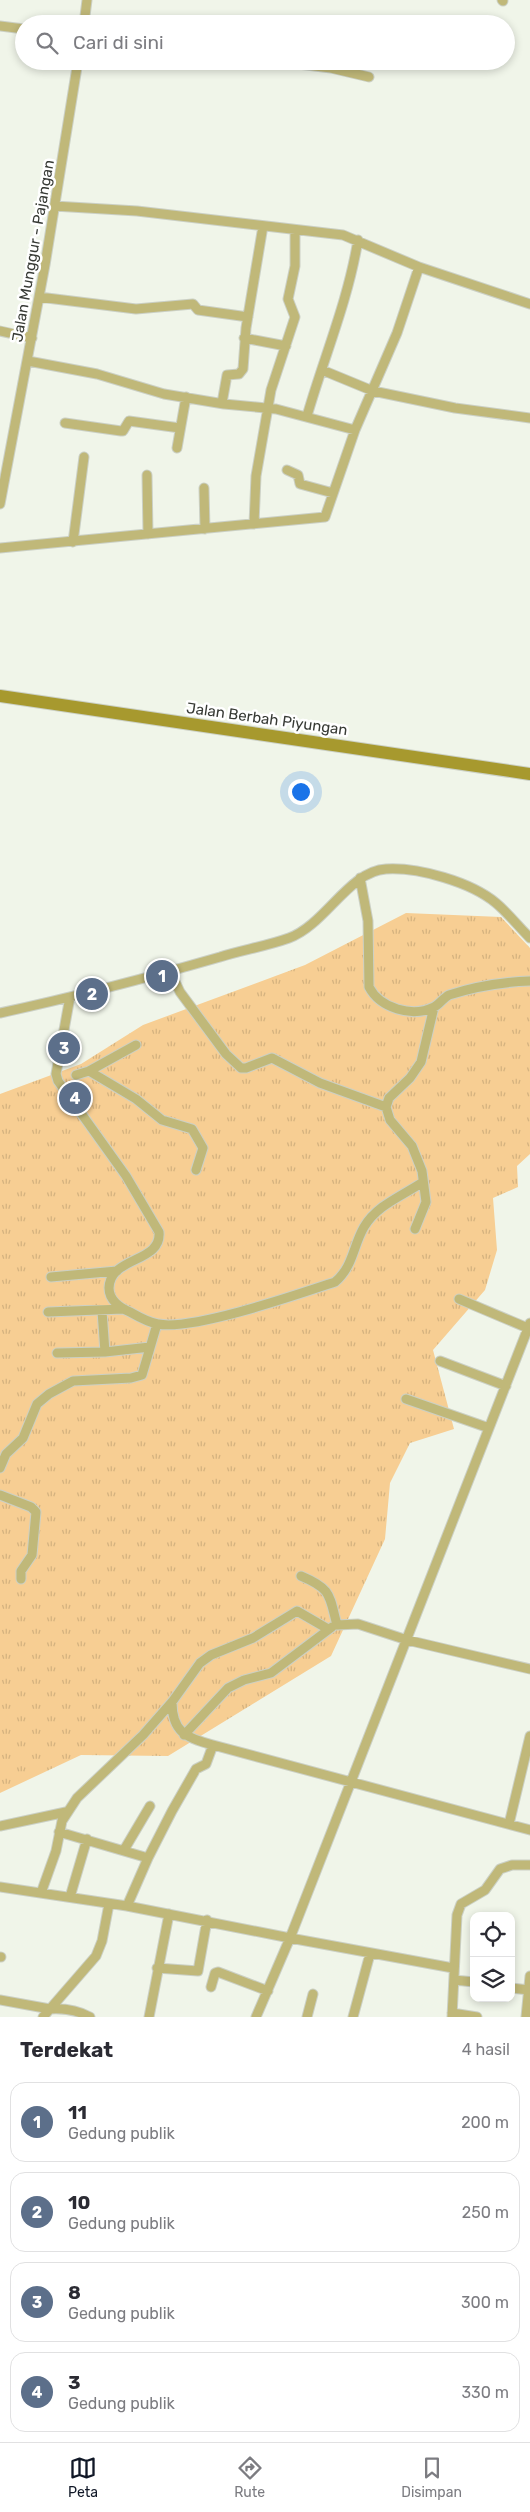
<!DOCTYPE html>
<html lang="id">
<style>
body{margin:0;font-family:Rubik,sans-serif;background:#f2f2f3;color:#2b2b33}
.controls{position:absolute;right:15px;bottom:15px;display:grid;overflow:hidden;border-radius:10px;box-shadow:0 2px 8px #0003}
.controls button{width:45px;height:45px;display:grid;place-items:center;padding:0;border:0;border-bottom:1px solid #e1e1e2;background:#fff;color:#2b2b33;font:25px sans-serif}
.you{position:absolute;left:300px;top:791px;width:18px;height:18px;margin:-12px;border:4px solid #fff;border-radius:50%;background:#1a73e8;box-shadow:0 0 0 8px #1a73e833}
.badge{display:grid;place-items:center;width:32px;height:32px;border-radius:50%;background:#111827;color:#fff;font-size:16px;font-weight:700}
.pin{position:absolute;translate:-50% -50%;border:2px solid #fff;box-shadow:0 1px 5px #0006}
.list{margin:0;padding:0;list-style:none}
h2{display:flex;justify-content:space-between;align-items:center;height:65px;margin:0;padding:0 20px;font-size:21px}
h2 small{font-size:16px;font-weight:400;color:#7c7c81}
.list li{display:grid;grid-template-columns:32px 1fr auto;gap:15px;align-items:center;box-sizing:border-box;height:80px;margin:0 10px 10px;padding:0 10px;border:1px solid #e1e1e2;border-radius:15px}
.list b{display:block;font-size:19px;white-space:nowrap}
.list p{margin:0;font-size:16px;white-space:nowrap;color:#7c7c81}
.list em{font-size:16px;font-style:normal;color:#7c7c81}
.icon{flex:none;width:28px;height:28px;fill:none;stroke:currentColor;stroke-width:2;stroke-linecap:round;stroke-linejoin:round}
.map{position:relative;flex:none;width:530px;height:2017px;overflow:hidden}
.search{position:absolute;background:#fff;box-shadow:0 2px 8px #0003;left:15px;right:15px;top:15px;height:55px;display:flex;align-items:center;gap:12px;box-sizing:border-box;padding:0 18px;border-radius:28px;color:#7c7c81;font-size:19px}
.sheet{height:425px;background:#fff}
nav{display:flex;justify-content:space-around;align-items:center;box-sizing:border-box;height:70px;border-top:1px solid #e1e1e2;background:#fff;font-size:14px;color:#7c7c81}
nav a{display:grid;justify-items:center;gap:2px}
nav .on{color:#111827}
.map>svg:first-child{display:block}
.grass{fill:url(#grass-tufts)}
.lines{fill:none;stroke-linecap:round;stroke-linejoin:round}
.street-casing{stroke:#cbd0c5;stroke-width:11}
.secondary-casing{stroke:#cbd0c5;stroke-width:14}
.street{stroke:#c0b879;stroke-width:9}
.secondary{stroke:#a7992e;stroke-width:12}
.labels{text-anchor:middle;stroke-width:5;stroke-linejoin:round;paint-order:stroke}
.street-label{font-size:15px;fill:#373a35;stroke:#fff}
</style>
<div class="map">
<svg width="530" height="2017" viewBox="0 0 530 2017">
<defs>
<pattern id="grass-tufts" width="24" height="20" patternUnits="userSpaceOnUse" patternTransform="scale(1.25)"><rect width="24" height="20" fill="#f7ce93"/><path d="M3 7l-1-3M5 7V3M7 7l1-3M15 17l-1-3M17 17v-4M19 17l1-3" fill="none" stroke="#d4b27f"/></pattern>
</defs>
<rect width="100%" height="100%" fill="#f0f5e9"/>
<path class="grass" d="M 406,913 L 501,917 L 530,948 L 530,1154 L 517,1166 L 518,1187 L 493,1198 L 497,1250 L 485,1290 L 433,1350 L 454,1429 L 410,1443 L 390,1483 L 385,1539 L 331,1656 L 168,1756 L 81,1755 L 0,1793 L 0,1094 L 81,1064 L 143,1025 L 305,965 Z"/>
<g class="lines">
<g class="street-casing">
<path id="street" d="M 502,0 L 503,1
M 84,24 L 87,0
M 0,26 L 24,29
M 274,61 L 331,68 L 369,77
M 54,206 L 137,211 L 343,235 L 419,267 L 530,304
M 39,297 L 136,309 L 193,304 L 198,310 L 248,317
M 0,331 L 32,338
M 244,338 L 286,346
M 28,361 L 97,374 L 164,394 L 224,404 L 276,409 L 355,430
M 322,370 L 373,391 L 455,408 L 530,418
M 222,403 L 227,375 L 239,374 L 243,369 L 246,328 L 263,226
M 307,416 C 324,357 348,301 358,240
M 65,423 L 121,431 L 123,431 L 129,421 L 180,428
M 177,448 L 186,397
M 287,470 L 298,475 L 300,484 L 333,493
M 147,475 L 148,534
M 204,488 L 205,529
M 0,504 L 45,265 L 78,61
M 254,524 L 256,476 L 271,390 L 295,317 L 288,299 L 295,266 L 295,230
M 73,542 L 84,457
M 0,548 L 325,517 L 355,430 L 397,333 L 419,267
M 360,878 L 368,921 L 369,987 C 380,1008 412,1018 434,1007 C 440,1004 443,998 449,995 C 474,987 504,982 530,981
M 170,971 L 180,992 L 226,1054 L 241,1068 L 246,1068 L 272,1058 L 320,1083 L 386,1107
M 70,997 L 56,1074 L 58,1081 L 126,1176 L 159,1232 C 162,1263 110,1256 109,1288 C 109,1300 120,1308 130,1312 C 137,1316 151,1323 158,1324 C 192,1331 299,1294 335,1282 C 353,1267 353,1246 364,1227 C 377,1205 402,1196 423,1182
M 0,1013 C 74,997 147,978 220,957 C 242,950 267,946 289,938 C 325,925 349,871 386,869 C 418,867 471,882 496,903 C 508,913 519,927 530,938
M 89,1071 L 136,1045
M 76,1075 L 89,1071 L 136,1099 L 162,1120 L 192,1129 L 203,1148 L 196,1170
M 415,1229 L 426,1202 L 422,1171 L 412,1146 L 390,1120 L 386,1107 L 389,1098 L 410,1078 L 421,1062 L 434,1007
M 51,1277 L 117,1271
M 459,1299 L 530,1329
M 102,1311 L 105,1352
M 48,1312 L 123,1309
M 57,1353 L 105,1352 L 150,1347
M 440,1361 L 506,1386
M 406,1399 L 489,1428
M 0,1468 L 6,1454 L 23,1438 L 37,1404 L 49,1394 L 73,1381 L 131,1378 L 142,1375 L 157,1324
M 0,1495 L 31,1507 L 36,1512 L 32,1555 L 21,1571 L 21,1579
M 301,1576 C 332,1589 329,1595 337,1625 L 358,1624 L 407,1640 L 530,1669
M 184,1735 L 228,1688 L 244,1680 L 271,1673 L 332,1627
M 213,1745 L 530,1830
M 509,1824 L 530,1736
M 0,1826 L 66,1812
M 59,1832 L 148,1858
M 124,1850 L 150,1806
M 0,1887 L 127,1906 L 290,1938 L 256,2017
M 41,1893 L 56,1851 L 62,1821 L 77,1798 L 143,1735 L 172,1702 L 200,1663 L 211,1655 L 253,1638 L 297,1611 L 328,1629
M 70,1897 L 87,1839
M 127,1906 L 148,1858 L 172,1811 L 196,1769 L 206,1764 L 213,1745 C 186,1738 172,1732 172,1702
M 0,1957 L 1,1957
M 157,1968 L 198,1971 L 207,1920
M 453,1968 L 290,1938 L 530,1323
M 454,1980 L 474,1982
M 211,1987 L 215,1973 L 218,1972 L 268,1991
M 511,1988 L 529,1990
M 0,2000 L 50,2009 L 96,1956 L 102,1941 L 109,1904
M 452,2013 L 477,2017
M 43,2017 L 50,2009 C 65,2008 77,2010 90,2017
M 149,2017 L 169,1914
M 307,2017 L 313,1994
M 353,2017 L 370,1954
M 452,2017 L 457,1915 L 461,1904 L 485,1890 L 500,1869 L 512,1865 L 530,1865
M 526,2017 L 530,1976"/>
</g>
<g class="secondary-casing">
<path id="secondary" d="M 0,696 L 530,774"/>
</g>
<use href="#street" class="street"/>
<use href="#secondary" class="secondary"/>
</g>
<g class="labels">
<g class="street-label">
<text transform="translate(33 251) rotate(-80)" y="5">Jalan Munggur - Pajangan</text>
<text transform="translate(267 719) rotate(8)" y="5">Jalan Berbah Piyungan</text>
</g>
</g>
</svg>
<div class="controls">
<button><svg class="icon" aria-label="locate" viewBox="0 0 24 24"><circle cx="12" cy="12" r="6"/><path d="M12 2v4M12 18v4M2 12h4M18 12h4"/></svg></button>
<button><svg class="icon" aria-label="layers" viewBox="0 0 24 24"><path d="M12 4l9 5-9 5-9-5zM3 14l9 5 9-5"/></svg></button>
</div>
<div class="you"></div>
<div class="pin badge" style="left:162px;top:976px;background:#5c6f8a">1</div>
<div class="pin badge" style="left:92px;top:994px;background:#5c6f8a">2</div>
<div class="pin badge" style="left:64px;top:1048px;background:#5c6f8a">3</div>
<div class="pin badge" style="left:75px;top:1098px;background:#5c6f8a">4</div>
<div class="search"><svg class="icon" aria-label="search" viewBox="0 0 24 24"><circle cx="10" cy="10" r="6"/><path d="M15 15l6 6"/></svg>Cari di sini</div>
</div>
<section class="sheet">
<h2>Terdekat<small>4 hasil</small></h2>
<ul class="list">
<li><span class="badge" style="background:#5c6f8a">1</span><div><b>11</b><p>Gedung publik</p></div><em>200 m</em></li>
<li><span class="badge" style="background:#5c6f8a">2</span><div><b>10</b><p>Gedung publik</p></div><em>250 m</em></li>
<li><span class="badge" style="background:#5c6f8a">3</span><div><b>8</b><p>Gedung publik</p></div><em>300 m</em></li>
<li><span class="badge" style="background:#5c6f8a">4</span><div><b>3</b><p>Gedung publik</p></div><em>330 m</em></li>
</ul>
</section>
<nav>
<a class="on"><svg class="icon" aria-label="map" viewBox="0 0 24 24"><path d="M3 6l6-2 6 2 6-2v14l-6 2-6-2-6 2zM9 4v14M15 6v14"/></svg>Peta</a>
<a><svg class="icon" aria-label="directions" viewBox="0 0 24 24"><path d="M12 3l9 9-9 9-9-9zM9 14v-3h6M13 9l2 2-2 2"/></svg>Rute</a>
<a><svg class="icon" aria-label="saved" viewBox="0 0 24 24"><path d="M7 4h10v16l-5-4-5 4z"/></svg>Disimpan</a>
</nav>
